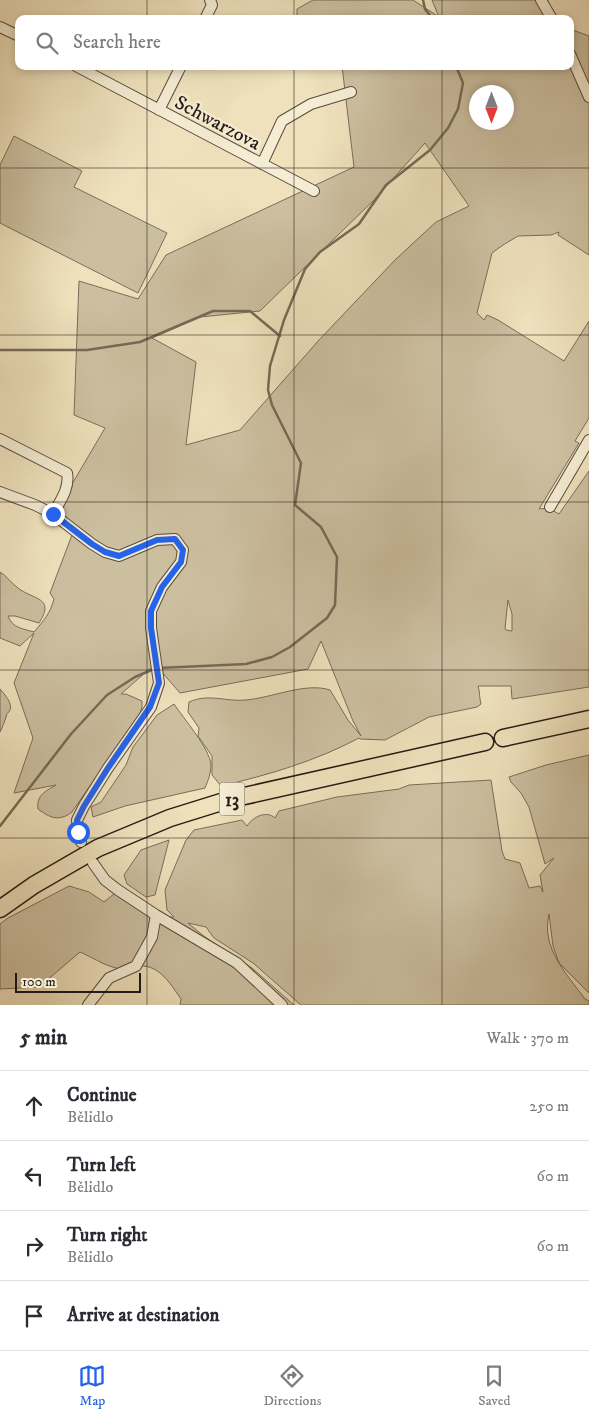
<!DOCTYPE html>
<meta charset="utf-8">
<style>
body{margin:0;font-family:"IM FELL DW Pica",serif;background:#f2f2f3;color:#2b2b33}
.compass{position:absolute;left:469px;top:85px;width:45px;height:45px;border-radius:50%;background:#fff;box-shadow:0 2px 8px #0003;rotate:180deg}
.scale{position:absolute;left:15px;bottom:12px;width:126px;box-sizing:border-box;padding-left:5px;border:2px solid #271b15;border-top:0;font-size:14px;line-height:18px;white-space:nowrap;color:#271b15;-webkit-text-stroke:4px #f4ecd3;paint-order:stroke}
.stop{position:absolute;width:15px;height:15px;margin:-11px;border:4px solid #2563eb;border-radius:50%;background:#fff}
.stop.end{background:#2563eb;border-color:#fff;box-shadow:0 1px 5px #0008}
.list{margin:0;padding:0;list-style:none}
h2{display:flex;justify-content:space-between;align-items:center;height:65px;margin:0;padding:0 20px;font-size:21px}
h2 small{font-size:16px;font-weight:400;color:#7c7c81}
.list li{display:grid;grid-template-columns:32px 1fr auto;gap:15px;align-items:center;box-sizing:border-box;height:70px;padding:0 20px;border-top:1px solid #e1e1e2}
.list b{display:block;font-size:19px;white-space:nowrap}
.list p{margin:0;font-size:16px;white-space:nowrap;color:#7c7c81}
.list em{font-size:16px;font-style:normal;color:#7c7c81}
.icon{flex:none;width:28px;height:28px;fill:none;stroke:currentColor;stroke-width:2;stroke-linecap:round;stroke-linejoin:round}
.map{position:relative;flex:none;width:589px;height:1005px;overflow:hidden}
.search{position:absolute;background:#fff;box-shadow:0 2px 8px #0003;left:15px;right:15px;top:15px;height:55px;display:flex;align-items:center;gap:12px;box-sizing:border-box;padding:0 18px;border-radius:10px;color:#7c7c81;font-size:19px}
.sheet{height:345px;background:#fff}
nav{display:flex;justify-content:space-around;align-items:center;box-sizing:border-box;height:70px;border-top:1px solid #e1e1e2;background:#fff;font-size:14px;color:#7c7c81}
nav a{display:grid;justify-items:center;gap:2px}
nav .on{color:#2563eb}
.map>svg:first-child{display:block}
.green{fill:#ccbfa0;stroke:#7a6d5a;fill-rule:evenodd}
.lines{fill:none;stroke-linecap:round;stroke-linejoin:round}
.stream{stroke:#766a57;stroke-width:2.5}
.minor-casing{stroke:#594c3f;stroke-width:12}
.primary-casing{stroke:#271b15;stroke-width:19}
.minor{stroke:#f4ecd3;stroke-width:10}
.primary{stroke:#eee1bc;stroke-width:16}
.route{stroke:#2563eb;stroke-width:6}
.grid{fill:none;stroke:#271b15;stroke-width:1;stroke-opacity:0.55}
.labels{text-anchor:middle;stroke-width:5;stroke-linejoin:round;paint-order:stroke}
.shield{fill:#f4ecd3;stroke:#645a4e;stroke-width:1}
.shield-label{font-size:19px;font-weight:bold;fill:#271b15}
.street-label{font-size:20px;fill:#271b15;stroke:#f4ecd3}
</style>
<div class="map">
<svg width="589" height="1005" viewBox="0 0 589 1005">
<rect width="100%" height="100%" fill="#eee1bc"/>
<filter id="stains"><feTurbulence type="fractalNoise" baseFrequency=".004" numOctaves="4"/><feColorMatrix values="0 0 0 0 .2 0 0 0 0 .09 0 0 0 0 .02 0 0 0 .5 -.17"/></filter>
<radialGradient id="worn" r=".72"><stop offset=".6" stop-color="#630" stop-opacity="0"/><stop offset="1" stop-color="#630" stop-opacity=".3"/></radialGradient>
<path class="green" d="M 313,0 L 413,0 L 439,17 L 432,0 L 536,0 L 547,19 L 297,19 L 297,9 Z
M 570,29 L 589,36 L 589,255 L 558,235 L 559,232 L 551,235 L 518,236 L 503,245 L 492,253 L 477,313 L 484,320 L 487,315 L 498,320 L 564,361 L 589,321 L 589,418 L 575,441 L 579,443 L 539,509 L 548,508 L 559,514 L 589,471 L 589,687 L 512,699 L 511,686 L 478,686 C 480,691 479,697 481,704 L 477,707 L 429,717 L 385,740 L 360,739 L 359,738 C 316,761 268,775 221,786 L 212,775 L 212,756 L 198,736 L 199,728 L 188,712 L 189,702 C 209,693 226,702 246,700 C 271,698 306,682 330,690 L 348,720 L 361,736 L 353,721 L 321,641 L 308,669 L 180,693 L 155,664 L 121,694 L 126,694 L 142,701 L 142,707 L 140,713 L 72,812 C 59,822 50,818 38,809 C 36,795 46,791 56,785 L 14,793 L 33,738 L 14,683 L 34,633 L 20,646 L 0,638 L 0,572 C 7,576 11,583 18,588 C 33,600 56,597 39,623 L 15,616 L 8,616 C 12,628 24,629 34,632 C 44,620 50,614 54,599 L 50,593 L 72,535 L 55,513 L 105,428 L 74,415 L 79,281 L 138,299 L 166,255 L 354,167 L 342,66 L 570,66 ZM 476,92 L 506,92 L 506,122 L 476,122 ZM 425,143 L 469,206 L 436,222 L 395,260 L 319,340 L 240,430 L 186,445 L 196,362 L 152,338 L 200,317 L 260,311 L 374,200 ZM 508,600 L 512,614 L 512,631 L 506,630 L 505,628 Z
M 14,136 L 82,171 L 74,187 L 167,233 L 138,293 L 0,223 L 0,165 Z
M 0,689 C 4,694 13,703 10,710 C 7,716 8,710 6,717 C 4,723 3,726 0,732 Z
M 174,704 C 184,719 210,749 211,765 C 211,773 208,781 205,788 L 125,806 L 93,817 L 91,807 L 101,802 L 126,765 L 133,747 L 157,715 Z
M 589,755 L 589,993 L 559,963 L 553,946 L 549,914 C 541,948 566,973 585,999 L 589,1001 L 589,1005 L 301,1005 L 253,963 L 214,938 L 206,927 L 188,923 L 205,937 L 252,968 L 294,1005 L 180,1005 L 181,999 C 171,985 160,965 140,966 C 132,967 123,970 116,968 C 103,965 92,957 80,952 L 39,987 L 0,989 L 0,924 L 8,918 L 69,886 L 89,892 L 104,902 L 115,893 L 150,917 L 174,917 L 167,910 L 165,890 L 186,840 L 194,830 L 242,820 L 247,826 C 253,817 266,810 275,818 L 279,811 L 337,797 L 399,789 L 409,785 L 491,780 L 502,851 L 505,859 L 520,863 L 529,888 L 540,886 L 543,892 L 540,875 L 554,858 L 545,864 L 529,807 L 521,793 L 511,782 L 509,777 L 546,765 Z
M 169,840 L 155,895 L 146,897 L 127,884 L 124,875 L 141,850 Z"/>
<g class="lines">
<path class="stream" d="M 423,0 L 425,9 L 433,19
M 0,350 L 87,350 L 140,342 L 213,311 L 250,311 L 280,336
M 159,668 L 246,664 L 272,657 L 290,647 L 327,618 L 335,605 L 337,557 L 321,527 L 295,505 L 301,463 L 272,405 L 268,390 L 270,366 L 284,320 L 305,269 L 320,252 L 359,224 L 386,185 L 430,150 L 448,128 L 458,109 L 463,83 L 456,66
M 0,826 L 71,734 L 107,695 L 135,677 L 154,669"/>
<g class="minor-casing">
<path id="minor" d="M 541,0 L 552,19
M 205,19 L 212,5 L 210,0
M 0,27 L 19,36
M 570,54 L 589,97
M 76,66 L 314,191
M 159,110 L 181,66
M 262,164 L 282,121 L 311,104 L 351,92
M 0,439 L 67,473 C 70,488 60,501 53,514
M 0,492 L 35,505 L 53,514 L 92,544 L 105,552 L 119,556 L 157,540 L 175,539 L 183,550 L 181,562 L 162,587 L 151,611 L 151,628 L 159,683 L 151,707 L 108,768 L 84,806 L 77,820 L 78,832 L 81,842
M 550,507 L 589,440
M 93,863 L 105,880 L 118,890 L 156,915 L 237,963 L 282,1005
M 88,1005 L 109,978 L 136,966 L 152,937 L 156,915"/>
</g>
<g class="primary-casing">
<path id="primary" d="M 503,738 L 589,719
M 0,909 L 34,885 L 98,848 L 170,818 L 231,799 L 485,742"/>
</g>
<use href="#minor" class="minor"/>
<use href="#primary" class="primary"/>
</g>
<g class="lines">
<path class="route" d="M 53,514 L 92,544 L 105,552 L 119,556 L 157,540 L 175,539 L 183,550 L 181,562 L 162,587 L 151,611 L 151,628 L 159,683 L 150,707 L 108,768 L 84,806 L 77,820 L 78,832"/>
</g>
<path class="grid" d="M 147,0 L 147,19M 294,0 L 294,19M 442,0 L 442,19M 147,66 L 147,1005M 294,66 L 294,1005M 442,66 L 442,1005M 0,168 L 589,168M 0,335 L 589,335M 0,502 L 589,502M 0,670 L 589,670M 0,838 L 589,838"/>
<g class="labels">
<rect class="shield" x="219.5" y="782.5" width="25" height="33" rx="4"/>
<g class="shield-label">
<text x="232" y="806">13</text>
</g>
<g class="street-label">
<text transform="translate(218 122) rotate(28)" y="7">Schwarzova</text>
</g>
</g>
<rect width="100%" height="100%" filter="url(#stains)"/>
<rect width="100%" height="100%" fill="url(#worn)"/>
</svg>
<svg class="compass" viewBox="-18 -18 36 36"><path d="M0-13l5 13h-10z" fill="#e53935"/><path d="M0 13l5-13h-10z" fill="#7c7c81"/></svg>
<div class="scale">100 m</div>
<div class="stop" style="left:78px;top:832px"></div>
<div class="stop end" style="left:53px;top:514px"></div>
<div class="search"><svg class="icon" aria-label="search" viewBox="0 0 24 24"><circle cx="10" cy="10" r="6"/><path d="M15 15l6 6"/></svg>Search here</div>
</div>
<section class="sheet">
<h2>5 min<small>Walk · 370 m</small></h2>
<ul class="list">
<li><svg class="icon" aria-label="ahead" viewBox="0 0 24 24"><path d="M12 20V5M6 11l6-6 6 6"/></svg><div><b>Continue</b><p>Bělidlo</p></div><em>250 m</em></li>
<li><svg class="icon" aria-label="left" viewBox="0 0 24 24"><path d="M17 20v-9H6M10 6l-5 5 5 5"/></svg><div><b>Turn left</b><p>Bělidlo</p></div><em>60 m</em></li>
<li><svg class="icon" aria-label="right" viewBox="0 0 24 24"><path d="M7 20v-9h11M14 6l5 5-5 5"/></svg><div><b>Turn right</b><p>Bělidlo</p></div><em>60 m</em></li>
<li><svg class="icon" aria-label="arrive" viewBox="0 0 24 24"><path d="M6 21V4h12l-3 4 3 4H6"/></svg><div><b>Arrive at destination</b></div></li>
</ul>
</section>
<nav>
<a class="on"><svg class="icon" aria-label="map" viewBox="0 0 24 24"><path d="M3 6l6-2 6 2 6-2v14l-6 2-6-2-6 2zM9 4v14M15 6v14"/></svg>Map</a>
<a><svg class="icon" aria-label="directions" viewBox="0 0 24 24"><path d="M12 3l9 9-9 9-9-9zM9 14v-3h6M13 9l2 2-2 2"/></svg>Directions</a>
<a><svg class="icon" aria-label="saved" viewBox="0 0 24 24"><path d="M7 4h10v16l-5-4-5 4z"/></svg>Saved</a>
</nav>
